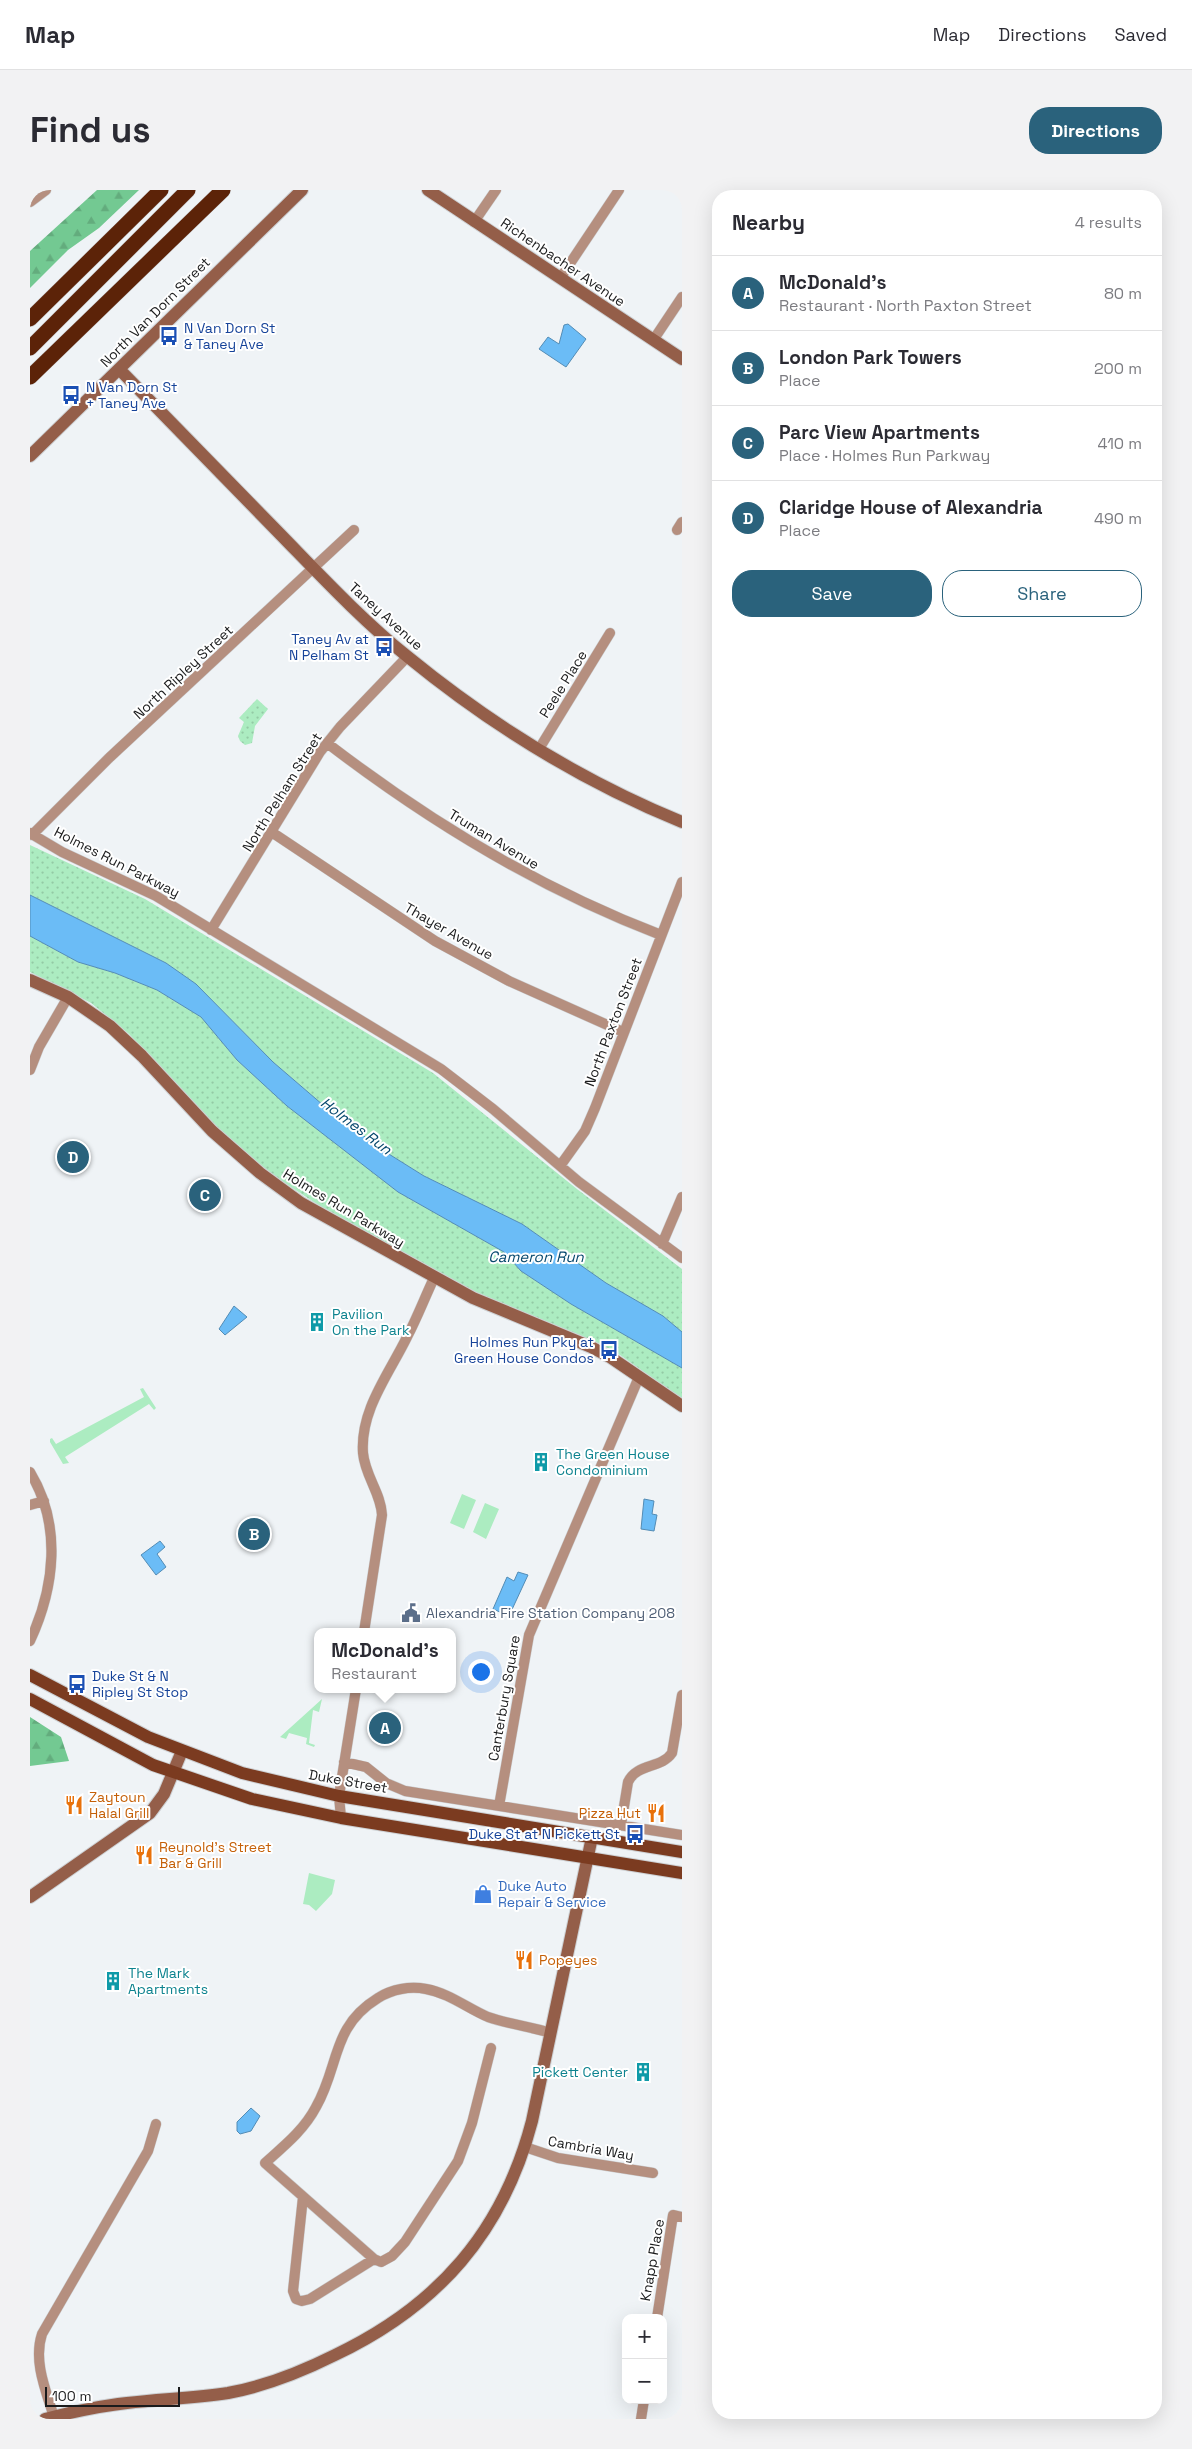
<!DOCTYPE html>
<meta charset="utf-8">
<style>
body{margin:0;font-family:"Space Grotesk",sans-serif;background:#f2f2f3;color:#2b2b33}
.controls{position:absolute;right:15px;bottom:15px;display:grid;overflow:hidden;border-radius:10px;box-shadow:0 5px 20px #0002}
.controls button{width:45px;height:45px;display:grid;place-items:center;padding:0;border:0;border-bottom:1px solid #e1e1e2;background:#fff;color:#2b2b33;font:25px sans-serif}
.scale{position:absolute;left:15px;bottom:12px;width:135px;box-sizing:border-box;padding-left:5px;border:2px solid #1a1b1c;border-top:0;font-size:14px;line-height:18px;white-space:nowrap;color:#1a1b1c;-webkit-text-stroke:4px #fff;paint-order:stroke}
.you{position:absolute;left:450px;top:1481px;width:18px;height:18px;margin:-12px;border:4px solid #fff;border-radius:50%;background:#1a73e8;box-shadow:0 0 0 8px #1a73e833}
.badge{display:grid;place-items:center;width:32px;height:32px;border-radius:50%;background:#2a627c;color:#fff;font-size:16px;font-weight:700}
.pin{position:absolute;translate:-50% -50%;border:2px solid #fff;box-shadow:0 1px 5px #0006}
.popup{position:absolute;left:284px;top:1438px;width:142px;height:65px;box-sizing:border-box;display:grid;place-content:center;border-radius:10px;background:#fff;filter:drop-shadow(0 1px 4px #0005);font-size:16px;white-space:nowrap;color:#7c7c81}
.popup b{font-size:19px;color:#2b2b33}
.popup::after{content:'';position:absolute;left:50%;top:100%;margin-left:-10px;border:10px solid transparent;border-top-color:#fff}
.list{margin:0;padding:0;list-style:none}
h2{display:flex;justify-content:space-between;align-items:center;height:65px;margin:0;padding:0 20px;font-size:21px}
h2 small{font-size:16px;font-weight:400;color:#7c7c81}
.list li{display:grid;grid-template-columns:32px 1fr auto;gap:15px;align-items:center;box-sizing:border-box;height:75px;padding:0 20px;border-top:1px solid #e1e1e2}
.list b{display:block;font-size:19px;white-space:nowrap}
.list p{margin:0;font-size:16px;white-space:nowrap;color:#7c7c81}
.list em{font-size:16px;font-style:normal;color:#7c7c81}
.actions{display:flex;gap:10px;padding:15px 20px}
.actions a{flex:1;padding:11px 0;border:1px solid #2a627c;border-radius:20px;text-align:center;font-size:18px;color:#2a627c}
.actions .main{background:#2a627c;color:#fff}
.map{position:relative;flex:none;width:652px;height:2229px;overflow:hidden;border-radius:20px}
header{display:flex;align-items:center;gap:30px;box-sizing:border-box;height:70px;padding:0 25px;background:#fff;border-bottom:1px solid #e1e1e2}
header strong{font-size:24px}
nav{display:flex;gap:28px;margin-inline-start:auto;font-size:18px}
.intro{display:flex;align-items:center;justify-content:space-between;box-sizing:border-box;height:120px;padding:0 30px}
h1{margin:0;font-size:35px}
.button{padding:12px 22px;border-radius:20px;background:#2a627c;color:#fff;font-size:18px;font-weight:700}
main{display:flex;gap:30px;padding:0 30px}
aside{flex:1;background:#fff;border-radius:20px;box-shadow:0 5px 20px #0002}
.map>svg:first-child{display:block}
.grass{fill:#acecc1}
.forest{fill:url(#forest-firs)}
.park{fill:url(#park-dots)}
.water{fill:#6bbcf6;stroke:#538cb5}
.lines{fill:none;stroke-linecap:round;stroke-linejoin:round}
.street-casing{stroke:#cdd0d3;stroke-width:11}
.secondary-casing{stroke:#cdd0d3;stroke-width:14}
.primary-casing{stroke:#cdd0d3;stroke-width:14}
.highway-casing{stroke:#cdd0d3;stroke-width:16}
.street{stroke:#b58f7f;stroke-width:10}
.secondary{stroke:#945e49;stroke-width:12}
.primary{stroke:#7b3b20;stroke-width:12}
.highway{stroke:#5c2308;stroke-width:15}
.labels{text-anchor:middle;stroke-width:4;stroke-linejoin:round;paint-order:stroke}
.street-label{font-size:14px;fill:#1a1b1c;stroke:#fff}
.transit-label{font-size:14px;fill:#164399;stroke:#fff;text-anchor:start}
.culture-label{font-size:14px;fill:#0d838f;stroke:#fff;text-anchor:start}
.service-label{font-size:14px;fill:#4e5e75;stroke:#fff;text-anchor:start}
.food-label{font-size:14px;fill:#c56008;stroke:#fff;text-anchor:start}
.shop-label{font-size:14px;fill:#366cbe;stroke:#fff;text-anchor:start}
.water-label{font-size:15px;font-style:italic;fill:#06486d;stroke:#fff}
</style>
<header>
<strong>Map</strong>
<nav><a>Map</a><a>Directions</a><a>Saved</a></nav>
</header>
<div class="intro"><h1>Find us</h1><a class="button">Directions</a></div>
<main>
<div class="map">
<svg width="652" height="2229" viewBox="0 0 652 2229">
<defs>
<pattern id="forest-firs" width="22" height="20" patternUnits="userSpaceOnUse" patternTransform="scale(1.25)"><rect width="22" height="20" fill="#73c992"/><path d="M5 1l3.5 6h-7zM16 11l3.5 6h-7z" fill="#63ac7d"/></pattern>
<pattern id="park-dots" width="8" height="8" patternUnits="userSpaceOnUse" patternTransform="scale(1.25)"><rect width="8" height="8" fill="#acecc1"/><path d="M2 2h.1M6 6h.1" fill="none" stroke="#93caa5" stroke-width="1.8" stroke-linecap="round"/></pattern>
</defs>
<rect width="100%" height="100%" fill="#eff3f6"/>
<path class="grass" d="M 113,1198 L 126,1218 L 124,1220 L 119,1214 L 35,1267 L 39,1273 L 33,1274 L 20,1252 L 20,1249 L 22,1248 L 26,1254 L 114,1207 L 110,1199 Z
M 432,1304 L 446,1310 L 434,1339 L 420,1333 Z
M 455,1313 L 469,1319 L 456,1349 L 443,1342 Z
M 292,1509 L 289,1522 L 283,1520 L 279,1553 L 285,1555 L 284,1557 L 276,1554 L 277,1548 L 259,1543 L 256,1549 L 250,1547 Z
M 279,1683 L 305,1690 L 302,1704 L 286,1721 L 279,1715 L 273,1714 Z"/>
<path class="forest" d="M 67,0 L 109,0 L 69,38 L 38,60 L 0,98 L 0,61 Z
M 0,1527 L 31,1547 L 39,1571 L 0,1576 Z"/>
<path class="park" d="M 227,509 L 238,519 L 225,536 L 222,553 L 215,555 L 210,551 L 208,546 L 214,532 L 209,528 Z
M 0,655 L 115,709 L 403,883 L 547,999 L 652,1079 L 652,1142 L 633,1126 L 576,1093 L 492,1034 L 394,986 L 354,961 L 300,921 L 243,872 L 166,794 L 136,773 L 0,705 Z
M 0,746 L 48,772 L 85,783 L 127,800 L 171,827 L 207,870 L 257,916 L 368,1002 L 474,1062 L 491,1081 L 541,1114 L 652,1178 L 652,1209 L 590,1165 L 564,1151 L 447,1103 L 290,1016 L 244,986 L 197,950 L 162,915 L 99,844 L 61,813 L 0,782 Z"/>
<path class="water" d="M 538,134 L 556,149 L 536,177 L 509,159 L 518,147 L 529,154 L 534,135 Z
M 0,705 L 136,773 L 166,794 L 243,872 L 300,921 L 354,961 L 394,986 L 492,1034 L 576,1093 L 633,1126 L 652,1142 L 652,1178 L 541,1114 L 491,1081 L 474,1062 L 368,1002 L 257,916 L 207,870 L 171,827 L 127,800 L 85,783 L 48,772 L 0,746 Z
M 204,1116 L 217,1127 L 195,1145 L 189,1139 Z
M 614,1309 L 624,1311 L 622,1324 L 627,1325 L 624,1341 L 611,1339 Z
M 130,1351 L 135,1357 L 127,1364 L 136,1377 L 126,1385 L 111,1365 Z
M 488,1382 L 498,1385 L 479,1426 L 463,1419 L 477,1387 L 484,1391 Z
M 221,1918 L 230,1926 L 221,1941 L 210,1944 L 207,1941 L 207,1932 Z"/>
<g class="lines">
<g class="street-casing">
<path id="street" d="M 0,12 L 16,0
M 444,32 L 466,0
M 531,87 L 589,0
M 624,149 L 652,107
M 647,340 L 652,332
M 297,553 C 400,632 510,699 631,745
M 509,559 L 580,443
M 0,643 L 32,662 L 126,706 L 411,879 L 463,919 L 549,992 L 652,1068
M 243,643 L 405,751 L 479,791 L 593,842
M 2,645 L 79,568 L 324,340
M 181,740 L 290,562 L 310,537 L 377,467
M 0,880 L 9,857 L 38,807
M 530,976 L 555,941 L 565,918 L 652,692
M 632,1054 L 652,1007
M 0,1282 C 32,1335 25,1397 0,1451
M 0,1315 L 14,1311
M 334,1442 L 352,1325 C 351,1303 335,1286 333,1263 C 330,1220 359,1184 377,1147 C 387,1128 395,1107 404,1088
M 314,1572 L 336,1577 L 356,1593 L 375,1601 L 652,1645
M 469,1616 L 499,1445 L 609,1187
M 311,1628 L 309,1606 L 326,1499
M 591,1635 L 598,1592 C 607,1573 631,1579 642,1563 L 652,1505
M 461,1858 L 442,1933 L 428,1971 L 375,2052 L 362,2066 L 351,2072 L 344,2069 L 235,1973 C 254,1956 274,1940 286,1917 C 310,1875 301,1837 348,1808 C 362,1799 380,1796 396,1799 C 419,1803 437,1818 458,1827 C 478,1834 501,1837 521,1843
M 495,1957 L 528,1968 L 623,1983
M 273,2007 L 263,2101 L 266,2109 L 272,2111 L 280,2109 L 344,2069
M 627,2128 L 643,2025 L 652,2027
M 24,2227 C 16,2201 3,2171 12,2144 L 118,1961 L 126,1934
M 611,2229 L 614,2210"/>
</g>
<g class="secondary-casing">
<path id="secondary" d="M 398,0 L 652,169
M 89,179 C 143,234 197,289 250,344 C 291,386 332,430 378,467 C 460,534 554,592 652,632
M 0,266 L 272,0
M 0,790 L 38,807 L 80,836 L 112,866 L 182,941 L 230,983 L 271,1013 L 443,1108 L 561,1157 L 580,1167 L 652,1216
M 0,1707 L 120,1623 L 134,1604 L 152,1561
M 15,2229 C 42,2222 69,2216 97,2213 C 131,2209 165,2208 198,2203 C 236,2196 271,2182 305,2165 C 408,2116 473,2042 502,1931 L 562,1647"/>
</g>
<g class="primary-casing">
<path id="primary" d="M 0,1485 L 118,1547 L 212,1583 L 309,1606 L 652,1662
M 0,1509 L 123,1575 L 222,1609 L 311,1628 L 652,1683"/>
</g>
<g class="highway-casing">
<path id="highway" d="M 0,129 L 131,0
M 0,158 L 158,0
M 0,187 L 193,0"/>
</g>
<use href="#street" class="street"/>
<use href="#secondary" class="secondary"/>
<use href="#primary" class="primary"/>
<use href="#highway" class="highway"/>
</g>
<defs>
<g id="bus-bare" transform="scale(1.5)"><path d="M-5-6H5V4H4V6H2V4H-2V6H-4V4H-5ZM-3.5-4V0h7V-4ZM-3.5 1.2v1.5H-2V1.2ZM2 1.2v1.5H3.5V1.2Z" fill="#1a4fb4" stroke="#fff" stroke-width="2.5" paint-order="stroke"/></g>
<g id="building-bare" transform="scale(1.5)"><path d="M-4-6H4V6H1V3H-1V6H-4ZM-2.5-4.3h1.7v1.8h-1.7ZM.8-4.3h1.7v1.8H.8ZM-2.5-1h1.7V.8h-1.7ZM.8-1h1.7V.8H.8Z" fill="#0f9aa8" stroke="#fff" stroke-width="2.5" paint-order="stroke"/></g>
<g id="civic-bare" transform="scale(1.5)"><path d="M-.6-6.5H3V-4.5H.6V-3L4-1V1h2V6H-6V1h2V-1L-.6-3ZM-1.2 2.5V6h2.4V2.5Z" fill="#5c6f8a" stroke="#fff" stroke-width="2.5" paint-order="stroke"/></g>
<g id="restaurant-bare" transform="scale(1.5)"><path d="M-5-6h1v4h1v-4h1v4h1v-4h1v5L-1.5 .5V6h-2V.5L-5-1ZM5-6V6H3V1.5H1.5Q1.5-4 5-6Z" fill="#e8710a" stroke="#fff" stroke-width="2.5" paint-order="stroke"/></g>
<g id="shop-bare" transform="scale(1.5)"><path d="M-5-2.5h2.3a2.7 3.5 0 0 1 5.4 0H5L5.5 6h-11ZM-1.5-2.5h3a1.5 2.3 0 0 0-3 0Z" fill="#3f7fe0" stroke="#fff" stroke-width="2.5" paint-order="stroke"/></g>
</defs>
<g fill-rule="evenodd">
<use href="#bus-bare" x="139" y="146"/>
<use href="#bus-bare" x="41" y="205"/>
<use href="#bus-bare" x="354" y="457"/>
<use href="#building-bare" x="287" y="1132"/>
<use href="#bus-bare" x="579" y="1160"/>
<use href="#building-bare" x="511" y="1272"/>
<use href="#civic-bare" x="381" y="1423"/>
<use href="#bus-bare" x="47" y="1494"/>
<use href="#restaurant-bare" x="44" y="1615"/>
<use href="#restaurant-bare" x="626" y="1623"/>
<use href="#bus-bare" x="605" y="1644"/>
<use href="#restaurant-bare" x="114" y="1665"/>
<use href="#shop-bare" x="453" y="1704"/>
<use href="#restaurant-bare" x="494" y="1770"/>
<use href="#building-bare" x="83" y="1791"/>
<use href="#building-bare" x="613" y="1882"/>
</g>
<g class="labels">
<g class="street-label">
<text transform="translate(533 72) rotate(34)" y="5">Richenbacher Avenue</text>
<text transform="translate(125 122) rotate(-45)" y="5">North Van Dorn Street</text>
<text transform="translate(356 426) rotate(42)" y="5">Taney Avenue</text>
<text transform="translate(153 482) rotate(-43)" y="5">North Ripley Street</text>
<text transform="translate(533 494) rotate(-58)" y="5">Peele Place</text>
<text transform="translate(252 602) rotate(-58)" y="5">North Pelham Street</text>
<text transform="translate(464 649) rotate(31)" y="5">Truman Avenue</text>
<text transform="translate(87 672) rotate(27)" y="5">Holmes Run Parkway</text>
<text transform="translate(419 741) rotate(30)" y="5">Thayer Avenue</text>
<text transform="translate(583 832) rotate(-69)" y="5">North Paxton Street</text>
<text transform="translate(314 1018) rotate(31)" y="5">Holmes Run Parkway</text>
<text transform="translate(474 1508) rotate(-80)" y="5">Canterbury Square</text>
<text transform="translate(318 1591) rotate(10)" y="5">Duke Street</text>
<text transform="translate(561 1958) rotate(10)" y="5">Cambria Way</text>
<text transform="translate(622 2070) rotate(-80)" y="5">Knapp Place</text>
</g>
<g class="transit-label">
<text x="154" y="143">N Van Dorn St<tspan x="154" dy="16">&amp; Taney Ave</tspan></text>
<text x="56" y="202">N Van Dorn St<tspan x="56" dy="16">+ Taney Ave</tspan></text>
<text x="339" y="454" text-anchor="end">Taney Av at<tspan x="339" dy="16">N Pelham St</tspan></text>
<text x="564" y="1157" text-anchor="end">Holmes Run Pky at<tspan x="564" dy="16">Green House Condos</tspan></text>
<text x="62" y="1491">Duke St &amp; N<tspan x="62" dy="16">Ripley St Stop</tspan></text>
<text x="590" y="1649" text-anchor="end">Duke St at N Pickett St</text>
</g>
<g class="culture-label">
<text x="302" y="1129">Pavilion<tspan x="302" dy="16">On the Park</tspan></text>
<text x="526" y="1269">The Green House<tspan x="526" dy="16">Condominium</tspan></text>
<text x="98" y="1788">The Mark<tspan x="98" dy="16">Apartments</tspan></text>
<text x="598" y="1887" text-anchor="end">Pickett Center</text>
</g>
<g class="service-label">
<text x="396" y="1428">Alexandria Fire Station Company 208</text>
</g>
<g class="food-label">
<text x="59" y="1612">Zaytoun<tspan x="59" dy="16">Halal Grill</tspan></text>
<text x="611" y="1628" text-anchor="end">Pizza Hut</text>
<text x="129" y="1662">Reynold's Street<tspan x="129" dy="16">Bar &amp; Grill</tspan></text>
<text x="509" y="1775">Popeyes</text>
</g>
<g class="shop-label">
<text x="468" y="1701">Duke Auto<tspan x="468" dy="16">Repair &amp; Service</tspan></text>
</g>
<g class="water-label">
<text transform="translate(326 936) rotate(37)" y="5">Holmes Run</text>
<text x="506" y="1072">Cameron Run</text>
</g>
</g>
</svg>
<div class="controls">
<button>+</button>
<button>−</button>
</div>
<div class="scale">100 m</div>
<div class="you"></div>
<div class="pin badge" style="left:355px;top:1538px">A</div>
<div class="popup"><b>McDonald's</b>Restaurant</div>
<div class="pin badge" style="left:224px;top:1344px">B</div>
<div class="pin badge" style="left:175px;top:1005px">C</div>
<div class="pin badge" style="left:43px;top:967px">D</div>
</div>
<aside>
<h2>Nearby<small>4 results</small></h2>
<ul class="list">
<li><span class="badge">A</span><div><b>McDonald's</b><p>Restaurant · North Paxton Street</p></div><em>80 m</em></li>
<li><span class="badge">B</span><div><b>London Park Towers</b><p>Place</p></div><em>200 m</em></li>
<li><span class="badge">C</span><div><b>Parc View Apartments</b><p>Place · Holmes Run Parkway</p></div><em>410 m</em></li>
<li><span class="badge">D</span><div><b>Claridge House of Alexandria</b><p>Place</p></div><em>490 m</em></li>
</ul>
<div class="actions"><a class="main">Save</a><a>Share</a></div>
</aside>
</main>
